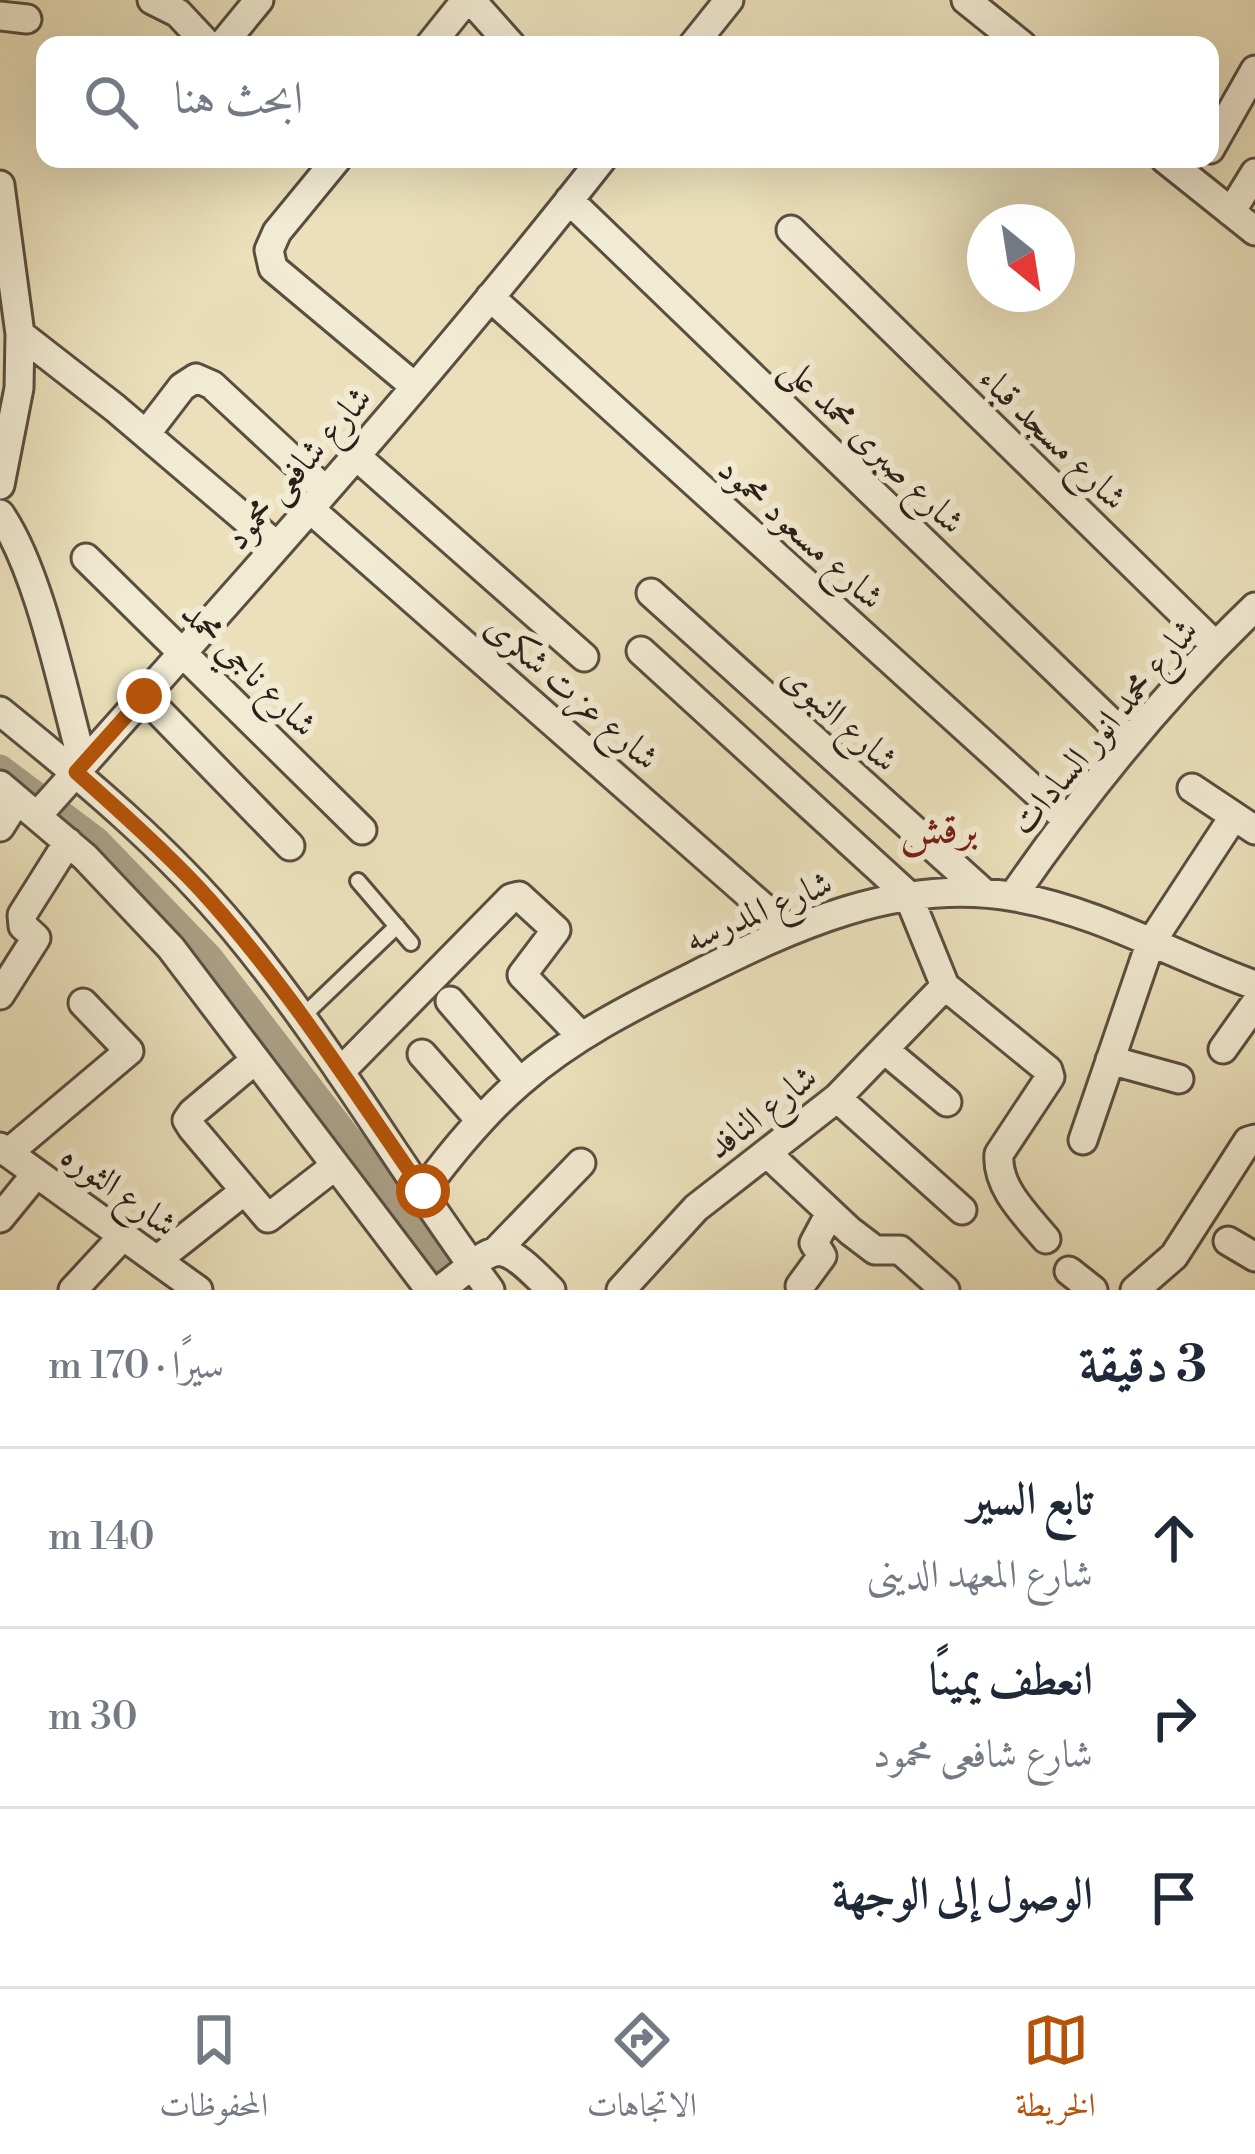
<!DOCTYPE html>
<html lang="ar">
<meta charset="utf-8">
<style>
body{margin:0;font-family:"Libre Bodoni",Amiri,serif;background:#f6f6f7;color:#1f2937;direction:rtl}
.compass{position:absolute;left:967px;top:204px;width:108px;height:108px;border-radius:50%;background:#fff;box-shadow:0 12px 48px #0002;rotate:150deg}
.stop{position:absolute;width:36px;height:36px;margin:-27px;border:9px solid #b45309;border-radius:50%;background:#fff}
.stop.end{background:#b45309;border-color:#fff;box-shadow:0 3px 12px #0008}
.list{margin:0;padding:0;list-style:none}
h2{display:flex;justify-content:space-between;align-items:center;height:156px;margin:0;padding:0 48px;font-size:51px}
h2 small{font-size:39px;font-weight:400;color:#747a83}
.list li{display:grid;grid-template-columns:78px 1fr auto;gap:36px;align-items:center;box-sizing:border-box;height:180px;padding:0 48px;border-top:3px solid #e0e1e3}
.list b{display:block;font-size:45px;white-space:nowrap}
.list p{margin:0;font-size:39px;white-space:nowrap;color:#747a83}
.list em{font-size:39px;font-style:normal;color:#747a83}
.icon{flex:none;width:66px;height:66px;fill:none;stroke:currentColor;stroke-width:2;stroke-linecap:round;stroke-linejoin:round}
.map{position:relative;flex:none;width:1255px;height:1290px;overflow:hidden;direction:ltr}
.search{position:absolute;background:#fff;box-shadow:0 12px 48px #0002;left:36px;right:36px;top:36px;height:132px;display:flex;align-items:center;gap:30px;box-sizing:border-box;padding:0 42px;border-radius:24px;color:#747a83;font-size:45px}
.sheet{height:696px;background:#fff}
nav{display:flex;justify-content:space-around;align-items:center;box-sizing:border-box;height:168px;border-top:3px solid #e0e1e3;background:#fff;font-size:33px;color:#747a83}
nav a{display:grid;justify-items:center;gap:6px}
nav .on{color:#b45309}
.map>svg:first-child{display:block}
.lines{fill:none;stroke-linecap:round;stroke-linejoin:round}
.canal{stroke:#a99e84;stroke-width:27}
.service-casing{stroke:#5a4e41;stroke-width:20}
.minor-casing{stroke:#5a4e41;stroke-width:33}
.service{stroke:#f2ebd3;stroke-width:14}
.minor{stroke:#f2ebd3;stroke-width:27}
.route{stroke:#b45309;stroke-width:15}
.labels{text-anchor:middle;stroke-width:12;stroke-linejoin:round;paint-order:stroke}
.street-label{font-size:36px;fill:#2a1e18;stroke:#f2ebd3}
.quarter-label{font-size:42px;fill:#7a1f14;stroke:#f2ebd3}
</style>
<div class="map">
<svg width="1255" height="1290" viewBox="0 0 1255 1290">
<rect width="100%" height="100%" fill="#ebe0bb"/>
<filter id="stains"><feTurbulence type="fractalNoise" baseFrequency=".00167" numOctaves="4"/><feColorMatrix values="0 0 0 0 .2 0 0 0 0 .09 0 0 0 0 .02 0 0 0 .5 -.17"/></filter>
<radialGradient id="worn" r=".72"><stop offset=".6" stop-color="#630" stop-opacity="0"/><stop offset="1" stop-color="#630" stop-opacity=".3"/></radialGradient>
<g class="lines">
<path class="canal" d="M 0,768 L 96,840 L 210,958 L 465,1290"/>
<g class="service-casing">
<path id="service" d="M 358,881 L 411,943
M 302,1017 L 397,926"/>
</g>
<g class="minor-casing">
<path id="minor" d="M 152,0 L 178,13 L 208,45
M 471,0 L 511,45
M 966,0 L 1022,45
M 0,16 L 27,19
M 222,45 L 259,0
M 430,45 L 466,0
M 693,45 L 729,0
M 1210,149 L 1255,70
M 337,159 L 277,232 L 269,250 L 273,268 L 414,386
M 1165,159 L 1255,231
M 0,185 L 20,334 L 19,388 L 0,485
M 569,200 L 1129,740
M 1231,212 L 1255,173
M 791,230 L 1215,645
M 490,297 L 1066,819
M 20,334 L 115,408 L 277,546
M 146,434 L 182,387 L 196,378 L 212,385 L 325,490
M 355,455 L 584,657
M 309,508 L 788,929
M 0,514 C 40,572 63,692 83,764
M 86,558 L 362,830
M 651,593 L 984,893
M 641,651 L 908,895 L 945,986 L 1048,1070 L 1050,1077 L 999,1154 C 996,1187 1026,1215 1046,1239
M 144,696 L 290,846
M 0,711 C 84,779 166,847 235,930 C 329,1043 402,1172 490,1290
M 0,785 L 85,857 L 171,948 L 430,1290
M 1192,788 L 1255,830
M 37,816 C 229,601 424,386 602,159
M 0,827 L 17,800
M 1013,896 C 1085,792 1163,695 1255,607
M 0,995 L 36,938 L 23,926 L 22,915 L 68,842
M 450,1001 L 520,1082
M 1223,1049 L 1255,1004
M 886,1051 L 947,1102
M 422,1054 L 480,1120
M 255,1060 L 192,1113 L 187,1120 L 192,1128 L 268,1218 L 335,1166
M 1110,1060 L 1179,1079
M 340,1072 L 511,898 L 519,896 L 556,930 L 522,975 L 581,1036
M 837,1098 L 962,1210
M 1083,1140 L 1150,944 L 1234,816
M 0,1147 L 198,1290
M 8,1153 L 129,1051 L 83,1003
M 768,1154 L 850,1231 L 875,1250 L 900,1250 L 945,1290
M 423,1191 C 452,1152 483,1114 520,1082 C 572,1037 631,1007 692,977 C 792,927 899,876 1015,897 C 1098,911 1176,957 1255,985
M 0,1218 L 36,1174
M 1228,1241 L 1255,1257
M 497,1250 L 581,1163
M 157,1260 L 243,1192
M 1069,1271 L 1093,1290
M 800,1286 L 822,1256 L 814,1243 L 830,1213
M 73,1290 L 123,1236
M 440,1290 C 499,1246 494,1232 551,1290
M 621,1290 L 696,1208 L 837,1098 L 945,986
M 1135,1290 L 1174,1256 L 1248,1141 L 1255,1139"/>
</g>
<use href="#service" class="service"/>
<use href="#minor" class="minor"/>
</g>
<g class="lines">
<path class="route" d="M 144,696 L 76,772 C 118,809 159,846 197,886 C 283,979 351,1087 423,1191"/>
</g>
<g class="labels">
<g class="street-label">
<text transform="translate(1054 437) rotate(44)" y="13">شارع مسجد قباء</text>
<text transform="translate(874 444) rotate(44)" y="13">شارع صبرى محمد على</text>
<text transform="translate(297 467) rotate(-49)" y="13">شارع شافعى محمود</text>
<text transform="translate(802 532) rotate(42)" y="13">شارع مسعود محمود</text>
<text transform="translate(250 668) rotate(45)" y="13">شارع ناجي محمد</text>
<text transform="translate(573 691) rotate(41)" y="13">شارع عزت شكرى</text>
<text transform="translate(841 717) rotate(42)" y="13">شارع النبوى</text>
<text transform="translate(1103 726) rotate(-50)" y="13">شارع محمد انور السادات</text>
<text transform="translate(758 910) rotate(-23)" y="13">شارع المدرسه</text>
<text transform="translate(761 1111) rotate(-38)" y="13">شارع النافد</text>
<text transform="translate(120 1189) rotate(36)" y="13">شارع الثوره</text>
</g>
<g class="quarter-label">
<text x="939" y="843">برقش</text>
</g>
</g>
<rect width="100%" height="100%" filter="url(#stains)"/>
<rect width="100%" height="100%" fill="url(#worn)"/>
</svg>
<svg class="compass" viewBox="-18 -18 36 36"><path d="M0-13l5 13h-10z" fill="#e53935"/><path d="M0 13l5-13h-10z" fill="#747a83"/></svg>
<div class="stop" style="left:423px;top:1191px"></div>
<div class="stop end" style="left:144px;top:696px"></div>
<div class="search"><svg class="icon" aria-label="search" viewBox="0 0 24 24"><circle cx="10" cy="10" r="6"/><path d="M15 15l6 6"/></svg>ابحث هنا</div>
</div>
<section class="sheet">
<h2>3 دقيقة<small>سيرًا · 170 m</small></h2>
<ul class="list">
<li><svg class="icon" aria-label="ahead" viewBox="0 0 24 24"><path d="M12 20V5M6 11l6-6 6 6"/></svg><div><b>تابع السير</b><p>شارع المعهد الدينى</p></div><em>140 m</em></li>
<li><svg class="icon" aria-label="right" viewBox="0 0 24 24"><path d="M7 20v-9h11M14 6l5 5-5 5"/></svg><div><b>انعطف يمينًا</b><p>شارع شافعى محمود</p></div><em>30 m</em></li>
<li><svg class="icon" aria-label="arrive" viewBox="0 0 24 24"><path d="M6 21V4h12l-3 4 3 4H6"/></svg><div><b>الوصول إلى الوجهة</b></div></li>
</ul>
</section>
<nav>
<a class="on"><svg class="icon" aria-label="map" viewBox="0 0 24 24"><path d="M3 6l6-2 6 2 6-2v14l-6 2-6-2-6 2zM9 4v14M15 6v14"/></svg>الخريطة</a>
<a><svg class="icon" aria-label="directions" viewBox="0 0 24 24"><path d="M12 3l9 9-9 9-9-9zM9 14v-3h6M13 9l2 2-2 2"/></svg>الاتجاهات</a>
<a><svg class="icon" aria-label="saved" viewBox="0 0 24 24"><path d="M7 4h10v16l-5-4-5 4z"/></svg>المحفوظات</a>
</nav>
